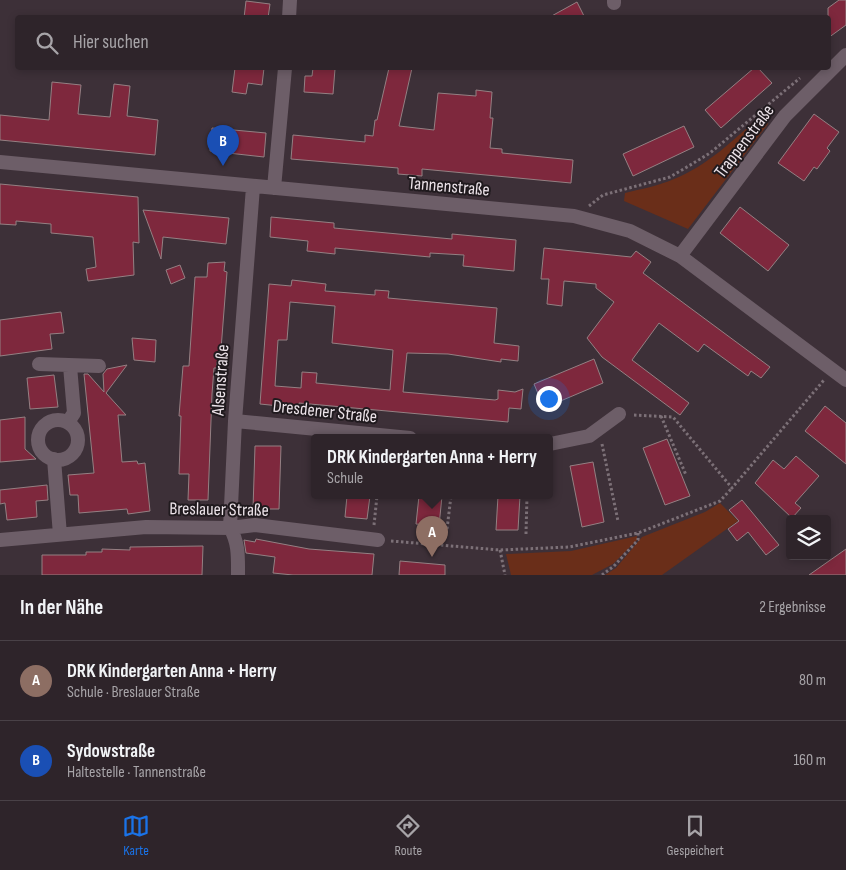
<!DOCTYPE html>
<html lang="de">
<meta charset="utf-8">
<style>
body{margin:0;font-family:"Sofia Sans Condensed",sans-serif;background:#362c32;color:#f1f3f6}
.controls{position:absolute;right:15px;bottom:15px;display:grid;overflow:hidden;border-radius:5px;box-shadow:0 2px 8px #0003}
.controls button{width:45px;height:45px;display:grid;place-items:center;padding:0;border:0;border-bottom:1px solid #494147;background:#2e242a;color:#f1f3f6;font:25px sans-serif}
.you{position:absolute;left:548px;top:398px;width:18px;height:18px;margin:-12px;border:4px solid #fff;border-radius:50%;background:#1a73e8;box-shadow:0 0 0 8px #1a73e833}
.badge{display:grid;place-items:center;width:32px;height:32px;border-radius:50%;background:#1a73e8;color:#fff;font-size:16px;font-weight:700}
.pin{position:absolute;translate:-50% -41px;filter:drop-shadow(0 1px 2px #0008)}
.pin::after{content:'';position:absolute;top:26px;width:18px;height:15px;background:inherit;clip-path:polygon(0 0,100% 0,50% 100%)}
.popup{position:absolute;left:311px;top:434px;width:242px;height:65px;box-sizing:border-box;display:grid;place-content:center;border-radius:5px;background:#2e242a;filter:drop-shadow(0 1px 4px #0005);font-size:16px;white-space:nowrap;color:#a7a4a8}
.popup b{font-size:19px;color:#f1f3f6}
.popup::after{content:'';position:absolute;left:50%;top:100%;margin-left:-10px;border:10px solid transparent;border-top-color:#2e242a}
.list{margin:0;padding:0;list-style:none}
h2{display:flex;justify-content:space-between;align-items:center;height:65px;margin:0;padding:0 20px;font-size:21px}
h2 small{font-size:16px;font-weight:400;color:#a7a4a8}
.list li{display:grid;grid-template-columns:32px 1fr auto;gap:15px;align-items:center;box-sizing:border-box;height:80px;padding:0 20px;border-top:1px solid #494147}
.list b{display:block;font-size:19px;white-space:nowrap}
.list p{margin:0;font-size:16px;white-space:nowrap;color:#a7a4a8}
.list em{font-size:16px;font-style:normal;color:#a7a4a8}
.icon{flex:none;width:28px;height:28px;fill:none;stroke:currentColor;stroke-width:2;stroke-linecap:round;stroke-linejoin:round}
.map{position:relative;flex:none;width:846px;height:575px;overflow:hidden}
.search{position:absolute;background:#2e242a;box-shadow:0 2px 8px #0003;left:15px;right:15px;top:15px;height:55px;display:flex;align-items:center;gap:12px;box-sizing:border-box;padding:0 18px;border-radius:5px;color:#a7a4a8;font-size:19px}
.sheet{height:225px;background:#2e242a}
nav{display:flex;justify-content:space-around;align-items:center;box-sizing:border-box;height:70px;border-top:1px solid #494147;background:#2e242a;font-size:14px;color:#a7a4a8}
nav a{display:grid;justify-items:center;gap:2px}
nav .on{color:#1a73e8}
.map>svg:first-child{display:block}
.green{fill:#6a2e19}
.building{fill:#7e283d;stroke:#948083;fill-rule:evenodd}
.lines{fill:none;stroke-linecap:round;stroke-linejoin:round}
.path{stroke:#7c7077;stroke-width:3;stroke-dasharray:2.5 2.5;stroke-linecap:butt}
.minor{stroke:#6d5e68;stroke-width:14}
.labels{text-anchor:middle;stroke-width:4;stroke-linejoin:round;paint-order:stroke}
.street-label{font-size:18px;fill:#ece3e9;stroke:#201a1e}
</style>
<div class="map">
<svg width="846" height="575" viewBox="0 0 846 575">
<rect width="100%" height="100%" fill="#3d3038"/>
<path class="green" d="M 761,115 L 768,124 L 688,229 L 624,201 L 625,193 C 641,189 658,186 674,179 C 707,166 735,139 761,115 Z
M 720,503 L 738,521 L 662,575 L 605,575 L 616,568 L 642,537 L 705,512 Z
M 637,536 L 637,540 L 613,564 L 592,575 L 511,575 L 506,554 L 571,551 Z"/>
<path class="building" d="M 839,0 L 846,0 L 846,25 L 828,38 L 828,8 Z
M 246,1 L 270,4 L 268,18 L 244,18 Z
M 577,2 L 585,18 L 548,18 Z
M 235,68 L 264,68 L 262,85 L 248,83 L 246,94 L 232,92 Z
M 313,68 L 335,69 L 333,94 L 304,92 L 305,76 L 312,76 Z
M 389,68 L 412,68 L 399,126 L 434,130 L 438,93 L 476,96 L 476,90 L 492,92 L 490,118 L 493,118 L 490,148 L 502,149 L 502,153 L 573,160 L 571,183 L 422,169 L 422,176 L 398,174 L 398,168 L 291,159 L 293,135 L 365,142 L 365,135 L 373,136 L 375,120 L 377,120 Z
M 754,68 L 758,68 L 772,83 L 721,128 L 705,110 Z
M 52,82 L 81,85 L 78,114 L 110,117 L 114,84 L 130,86 L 127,116 L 158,120 L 155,155 L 0,140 L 0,115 L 49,120 Z
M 814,114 L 839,132 L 827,148 L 830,151 L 817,169 L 814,167 L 804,181 L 778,163 Z
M 684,126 L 694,147 L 633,176 L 623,154 Z
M 212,128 L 266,133 L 264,157 L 210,151 Z
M 0,184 L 138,197 L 139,243 L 133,242 L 134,275 L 88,281 L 86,269 L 96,267 L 93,237 L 51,233 L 51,224 L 16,221 L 16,225 L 0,224 Z
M 740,207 L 789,245 L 768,271 L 720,233 Z
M 143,210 L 229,218 L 226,244 L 163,237 L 161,259 Z
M 271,217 L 334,223 L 334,228 L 355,230 L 452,239 L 452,234 L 516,240 L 514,271 L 463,266 L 464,255 L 430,253 L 430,257 L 335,248 L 335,254 L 307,251 L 308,241 L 270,237 Z
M 544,248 L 631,257 L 636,251 L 651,262 L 643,273 L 770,367 L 761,378 L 751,371 L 748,376 L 704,344 L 698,352 L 659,323 L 632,360 L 689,403 L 680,415 L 602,357 L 587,338 L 614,302 L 596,288 L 596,284 L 564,281 L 562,306 L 547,304 L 549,279 L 541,279 Z
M 225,262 L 224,271 L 227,272 L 220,362 L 217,362 L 217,368 L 214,368 L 212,394 L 208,500 L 188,500 L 189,474 L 179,474 L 181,416 L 179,416 L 183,366 L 189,366 L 195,277 L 207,277 L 208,263 Z
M 180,265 L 185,278 L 171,284 L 166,270 Z
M 292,280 L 326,284 L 325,291 L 375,295 L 375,290 L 389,291 L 388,298 L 497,308 L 494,343 L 519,346 L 518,361 L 501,359 L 501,362 L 448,354 L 407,353 L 403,392 L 495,400 L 498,399 L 498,390 L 515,392 L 523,389 L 521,409 L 509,408 L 508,422 L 299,403 L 299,408 L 260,404 L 269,284 L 291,286 ZM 290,302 L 335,306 L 332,343 L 393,350 L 390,390 L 316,383 L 317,373 L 302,372 L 301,388 L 275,386 L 278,340 L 287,340 Z
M 61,312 L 64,333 L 50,334 L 52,349 L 0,356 L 0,320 Z
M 132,338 L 156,340 L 155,362 L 134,360 Z
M 594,359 L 603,383 L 544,408 L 534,384 Z
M 127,365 L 106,393 L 126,415 L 118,415 L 122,462 L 137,461 L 138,464 L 145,463 L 150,511 L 128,514 L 127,509 L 79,513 L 78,495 L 70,495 L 68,475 L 94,473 L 84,374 L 88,374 L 104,392 L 103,374 L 107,369 Z
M 54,375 L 58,407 L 30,409 L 27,378 Z
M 825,406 L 846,423 L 846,464 L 805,431 Z
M 25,417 L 25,449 L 36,459 L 0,462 L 0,420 Z
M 667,439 L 690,496 L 665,505 L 643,448 Z
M 255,446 L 281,446 L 279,509 L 253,509 Z
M 796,456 L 819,476 L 795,503 L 801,508 L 792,518 L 755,483 L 773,460 L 784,469 Z
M 593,462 L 604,522 L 582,527 L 570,466 Z
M 47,485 L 48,500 L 36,501 L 37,517 L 7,520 L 5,503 L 0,504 L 0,490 Z
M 347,496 L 370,496 L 367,519 L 345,517 Z
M 419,496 L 442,496 L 439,526 L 416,524 Z
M 498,496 L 520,496 L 518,530 L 496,530 Z
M 742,500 L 779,545 L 766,555 L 748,532 L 737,541 L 728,529 L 739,521 L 729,510 Z
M 256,539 L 309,549 L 374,554 L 372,575 L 293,575 L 273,573 L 275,557 L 246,553 L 244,540 L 255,542 Z
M 203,546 L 202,575 L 42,575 L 42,555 L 86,555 L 86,552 L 102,552 L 102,549 L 130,550 L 130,547 Z
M 846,549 L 846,575 L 809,575 Z
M 400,561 L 445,565 L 445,575 L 399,575 Z"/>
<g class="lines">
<path class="path" d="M 589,206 L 603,195 L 670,177 L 692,164 L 710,153 L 800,78
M 634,415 L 673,417 L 732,488 L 824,380
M 661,416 L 686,475
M 602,444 L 618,521
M 374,525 L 377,496
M 447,529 L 451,496
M 526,534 L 527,496
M 391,541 L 500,550 L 569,547 L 638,533 L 720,501 L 732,488
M 500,550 L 505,575
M 602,575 L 614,566 L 638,540 L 638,533"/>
<path class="minor" d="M 614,0 L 614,3
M 289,18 L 290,0
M 0,162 L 574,216 L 630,231 L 680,256 L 846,380
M 274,188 L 285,68
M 680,256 L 785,116 L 846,55
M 39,364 L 99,366
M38 440a20 20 0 1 1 40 0a20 20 0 1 1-40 0Z
M 235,421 L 410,438
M 68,422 L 74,413 L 70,366
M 550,444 L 589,436 L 619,414
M 54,459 L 60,535
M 0,540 L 146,527 L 230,528 L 255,525 L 378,540
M 238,575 C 238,558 239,543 230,528 L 235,421 L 253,187"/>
</g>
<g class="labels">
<g class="street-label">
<text transform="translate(744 141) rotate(-53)" y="6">Trappenstraße</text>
<text transform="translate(449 186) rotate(5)" y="6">Tannenstraße</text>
<text transform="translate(220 380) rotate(-86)" y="6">Alsenstraße</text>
<text transform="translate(325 411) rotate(6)" y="6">Dresdener Straße</text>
<text transform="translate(219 509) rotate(1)" y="6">Breslauer Straße</text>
</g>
</g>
</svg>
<div class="controls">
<button><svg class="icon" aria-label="layers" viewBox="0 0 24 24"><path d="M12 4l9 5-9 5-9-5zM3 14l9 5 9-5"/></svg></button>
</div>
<div class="you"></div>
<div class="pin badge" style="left:432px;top:557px;background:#8d6e63">A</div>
<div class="popup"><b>DRK Kindergarten Anna + Herry</b>Schule</div>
<div class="pin badge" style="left:223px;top:166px;background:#1a4fb4">B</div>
<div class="search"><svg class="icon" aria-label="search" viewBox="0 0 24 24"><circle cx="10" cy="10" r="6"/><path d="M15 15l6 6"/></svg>Hier suchen</div>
</div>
<section class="sheet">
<h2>In der Nähe<small>2 Ergebnisse</small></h2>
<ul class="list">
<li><span class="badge" style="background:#8d6e63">A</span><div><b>DRK Kindergarten Anna + Herry</b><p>Schule · Breslauer Straße</p></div><em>80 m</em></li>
<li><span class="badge" style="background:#1a4fb4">B</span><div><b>Sydowstraße</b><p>Haltestelle · Tannenstraße</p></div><em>160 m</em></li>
</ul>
</section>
<nav>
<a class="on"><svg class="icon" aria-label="map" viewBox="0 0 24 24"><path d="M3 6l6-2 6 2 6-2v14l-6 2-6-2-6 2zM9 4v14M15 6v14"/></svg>Karte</a>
<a><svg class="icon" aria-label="directions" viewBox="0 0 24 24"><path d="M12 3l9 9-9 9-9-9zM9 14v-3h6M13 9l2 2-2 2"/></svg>Route</a>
<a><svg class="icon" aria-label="saved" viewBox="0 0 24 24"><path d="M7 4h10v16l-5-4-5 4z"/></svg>Gespeichert</a>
</nav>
